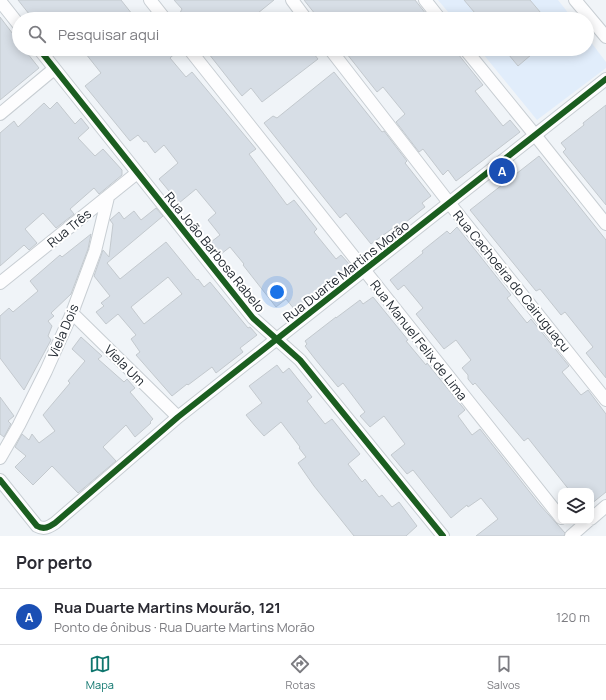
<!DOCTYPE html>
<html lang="pt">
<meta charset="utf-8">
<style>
body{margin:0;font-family:Manrope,sans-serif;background:#f7f7f7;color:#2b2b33}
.controls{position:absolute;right:12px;bottom:12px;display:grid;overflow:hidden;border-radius:8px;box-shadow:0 2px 10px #0003}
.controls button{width:36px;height:36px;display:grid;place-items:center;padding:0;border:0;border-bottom:1px solid #e1e1e2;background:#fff;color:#2b2b33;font:20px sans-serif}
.you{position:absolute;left:277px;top:292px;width:14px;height:14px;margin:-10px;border:3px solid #fff;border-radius:50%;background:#1a73e8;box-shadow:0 0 0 6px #1a73e833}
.badge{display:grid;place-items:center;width:26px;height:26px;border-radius:50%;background:#0f766e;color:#fff;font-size:13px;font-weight:700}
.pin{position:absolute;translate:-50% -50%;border:2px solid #fff;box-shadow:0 1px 4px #0006}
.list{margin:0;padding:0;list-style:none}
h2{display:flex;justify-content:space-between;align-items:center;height:52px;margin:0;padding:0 16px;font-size:17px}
h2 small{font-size:13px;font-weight:400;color:#7c7c81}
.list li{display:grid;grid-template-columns:26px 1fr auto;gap:12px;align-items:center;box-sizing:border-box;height:56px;padding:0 16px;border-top:1px solid #e1e1e2}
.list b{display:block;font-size:15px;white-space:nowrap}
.list p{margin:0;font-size:13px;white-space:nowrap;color:#7c7c81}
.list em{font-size:13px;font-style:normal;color:#7c7c81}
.icon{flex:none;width:22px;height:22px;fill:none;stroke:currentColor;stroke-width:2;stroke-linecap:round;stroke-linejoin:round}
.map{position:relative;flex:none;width:606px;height:536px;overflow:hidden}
.search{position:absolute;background:#fff;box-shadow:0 2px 10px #0003;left:12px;right:12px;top:12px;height:44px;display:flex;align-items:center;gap:10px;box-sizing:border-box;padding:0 14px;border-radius:22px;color:#7c7c81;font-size:15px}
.sheet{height:108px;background:#fff}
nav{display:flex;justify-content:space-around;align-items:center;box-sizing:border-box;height:56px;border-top:1px solid #e1e1e2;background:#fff;font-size:11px;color:#7c7c81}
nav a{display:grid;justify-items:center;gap:2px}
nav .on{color:#0f766e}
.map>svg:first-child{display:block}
.built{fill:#e1edfb}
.building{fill:#d7dee6;stroke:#c3c9ce;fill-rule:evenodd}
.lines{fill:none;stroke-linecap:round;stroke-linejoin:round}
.minor-casing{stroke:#c8ced3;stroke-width:14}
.minor{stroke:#fdfdfe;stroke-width:12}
.cycleway-casing{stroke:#fff;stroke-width:8}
.cycleway{stroke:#1b5e20;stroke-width:6}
.labels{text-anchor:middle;stroke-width:4;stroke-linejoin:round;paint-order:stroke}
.street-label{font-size:13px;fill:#232a32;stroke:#fff}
</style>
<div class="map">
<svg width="606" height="536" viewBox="0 0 606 536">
<rect width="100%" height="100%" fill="#f0f4f8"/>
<path class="built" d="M 438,0 L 558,0 L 573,19 L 454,19 Z
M 587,37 L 606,62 L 606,68 L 537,120 L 479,49 L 587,49 Z"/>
<path class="building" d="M 18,0 L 121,0 L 136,19 L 33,19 Z
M 174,0 L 274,0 L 258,13 L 263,19 L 188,19 L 180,13 L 182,9 Z
M 304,0 L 415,0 L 430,19 L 319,19 Z
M 464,0 L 530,0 L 546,19 L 480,19 Z
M 0,17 L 19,42 L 19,49 L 24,49 L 39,68 L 0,100 Z
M 82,49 L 180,49 L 170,58 L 186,77 L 192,72 L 256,149 L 249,154 L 287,205 L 294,200 L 317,229 L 314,232 L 336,259 L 341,255 L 351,266 L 295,310 L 286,299 L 276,307 L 243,265 L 244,264 L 230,247 L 221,254 L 211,242 L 220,235 L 208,220 L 216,213 L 196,189 L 179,203 L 159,179 L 178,163 L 164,145 L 155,153 L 146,141 L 144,142 L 138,135 L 130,141 L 85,86 L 101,73 Z
M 205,49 L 310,49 L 318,59 L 262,102 L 251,88 L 242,96 Z
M 343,49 L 454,49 L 483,85 L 475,91 L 503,126 L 510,120 L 520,132 L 456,181 L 448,170 L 443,175 L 423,149 L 419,152 L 396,122 L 405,114 L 383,87 L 377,92 Z
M 504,49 L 538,49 L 518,66 Z
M 334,72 L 382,132 L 384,131 L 407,161 L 405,163 L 431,196 L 422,203 L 425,207 L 401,226 L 400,225 L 395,230 L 393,228 L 371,244 L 346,213 L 340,218 L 264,123 L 273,116 L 277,118 Z
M 57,102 L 75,124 L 81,118 L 89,128 L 78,138 L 95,156 L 103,149 L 122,170 L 122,175 L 99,194 L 94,188 L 70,209 L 74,214 L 56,228 L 43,213 L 25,229 L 37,243 L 29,250 L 24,245 L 0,266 L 0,133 L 14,121 L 18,127 L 44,103 L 50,109 Z
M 606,105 L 606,205 L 563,152 L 566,149 L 561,143 L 584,125 L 583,123 Z
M 539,156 L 606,240 L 606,378 L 586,353 L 593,347 L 565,312 L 561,315 L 540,289 L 536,291 L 470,210 Z
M 156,208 L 163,216 L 107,263 L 120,279 L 166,242 L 197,280 L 198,279 L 204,287 L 210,282 L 248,328 L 250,327 L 257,335 L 240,348 L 243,352 L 216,373 L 212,367 L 188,385 L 187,384 L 172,396 L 136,355 L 140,352 L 131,339 L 136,335 L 118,314 L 106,324 L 96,312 L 104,306 L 101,303 L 110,296 L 94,276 L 103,250 L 109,257 L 113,224 L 110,220 L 119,212 L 124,219 L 134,211 L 141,220 ZM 168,277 L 182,294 L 144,324 L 131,307 Z
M 457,227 L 511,295 L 507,298 L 527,323 L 531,319 L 569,366 L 562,372 L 581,395 L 588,390 L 606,414 L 606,492 L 591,504 L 591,491 L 570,491 L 528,438 L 524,441 L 475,383 L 473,385 L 468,379 L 468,375 L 462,368 L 471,360 L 456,340 L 444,349 L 416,314 L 423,308 L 404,285 L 398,290 L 390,280 L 423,253 L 422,251 L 447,231 L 450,234 Z
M 91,234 L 88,249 L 71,294 L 51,313 L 54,316 L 48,321 L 52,326 L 48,336 L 51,340 L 24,390 L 0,358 L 0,316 L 9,308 L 13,312 L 38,291 L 30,281 L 60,255 L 62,257 Z
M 373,297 L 408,340 L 406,341 L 426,365 L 427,363 L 465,410 L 458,416 L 472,435 L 480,429 L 540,505 L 565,533 L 564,536 L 476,536 L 498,519 L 481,498 L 468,507 L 467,505 L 451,518 L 413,470 L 407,474 L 391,455 L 405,444 L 384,416 L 370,427 L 360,416 L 365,412 L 343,383 L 338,387 L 315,359 L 305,346 L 307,344 L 305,341 L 336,317 L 336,318 L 360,300 L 363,304 Z
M 81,337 L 102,356 L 98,359 L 124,382 L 127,379 L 135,388 L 130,392 L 153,419 L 150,422 L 151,423 L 135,437 L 126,425 L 103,447 L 116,461 L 78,493 L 52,466 L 33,485 L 15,467 L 26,456 L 15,447 L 22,434 L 29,440 L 32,434 L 39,443 L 55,431 L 43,415 L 70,383 L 68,381 L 85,361 L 72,349 Z
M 277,365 L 283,373 L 289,368 L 312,397 L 307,401 L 325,424 L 332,419 L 360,454 L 348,464 L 362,482 L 365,479 L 379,497 L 382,495 L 392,507 L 399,502 L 417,526 L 406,536 L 354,536 L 314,486 L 298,463 L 306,457 L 299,448 L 300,447 L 281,422 L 264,436 L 255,426 L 246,415 L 262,403 L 249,386 Z
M 0,397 L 14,416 L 8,421 L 11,424 L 4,437 L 0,434 Z"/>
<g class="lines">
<g class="minor-casing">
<path id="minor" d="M 150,0 L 165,19
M 292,0 L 306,19
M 425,0 L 440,19
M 575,0 L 606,37
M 0,1 L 19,25
M 39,49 L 253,318 L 300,360 L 443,536
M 189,49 L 561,518
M 330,49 L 450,204 L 606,400
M 465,49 L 535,135 L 606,224
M 0,114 L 54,69
M 0,283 L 137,173
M 72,313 L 178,417
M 0,458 L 19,425 L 46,371 L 72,313 L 95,251 L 108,197
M 0,480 L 37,526 C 44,530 49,527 55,523 L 178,417 L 606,79
M 591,519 L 606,506
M 571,536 L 588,521"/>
</g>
<use href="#minor" class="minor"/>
<g class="cycleway-casing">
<path id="cycleway" d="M 39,49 L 253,318 L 300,360 L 443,536
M 0,480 L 37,526 C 44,530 49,527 55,523 L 178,417 L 606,79"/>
</g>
<use href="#cycleway" class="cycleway"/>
</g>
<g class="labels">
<g class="street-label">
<text transform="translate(69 228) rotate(-39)" y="5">Rua Três</text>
<text transform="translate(215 252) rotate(51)" y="5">Rua João Barbosa Rabelo</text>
<text transform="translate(346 271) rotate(-38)" y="5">Rua Duarte Martins Morão</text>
<text transform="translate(512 281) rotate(51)" y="5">Rua Cachoeira do Cairuguaçu</text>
<text transform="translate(63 331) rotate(-67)" y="5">Viela Dois</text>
<text transform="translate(419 340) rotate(52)" y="5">Rua Manuel Felix de Lima</text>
<text transform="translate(125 365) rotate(45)" y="5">Viela Um</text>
</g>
</g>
</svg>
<div class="controls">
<button><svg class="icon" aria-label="layers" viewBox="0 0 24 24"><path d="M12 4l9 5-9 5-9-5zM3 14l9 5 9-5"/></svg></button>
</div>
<div class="you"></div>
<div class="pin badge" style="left:502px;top:171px;background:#1a4fb4">A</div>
<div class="search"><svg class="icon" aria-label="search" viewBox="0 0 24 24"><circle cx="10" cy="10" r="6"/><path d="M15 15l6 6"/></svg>Pesquisar aqui</div>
</div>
<section class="sheet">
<h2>Por perto<small></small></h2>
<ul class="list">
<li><span class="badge" style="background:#1a4fb4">A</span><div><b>Rua Duarte Martins Mourão, 121</b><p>Ponto de ônibus · Rua Duarte Martins Morão</p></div><em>120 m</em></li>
</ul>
</section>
<nav>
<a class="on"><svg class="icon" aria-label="map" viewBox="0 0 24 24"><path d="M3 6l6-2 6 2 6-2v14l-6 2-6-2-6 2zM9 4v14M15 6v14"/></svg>Mapa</a>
<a><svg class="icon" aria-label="directions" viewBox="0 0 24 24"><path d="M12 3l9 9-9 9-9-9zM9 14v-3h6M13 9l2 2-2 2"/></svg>Rotas</a>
<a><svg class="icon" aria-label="saved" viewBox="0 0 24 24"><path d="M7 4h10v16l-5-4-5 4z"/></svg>Salvos</a>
</nav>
